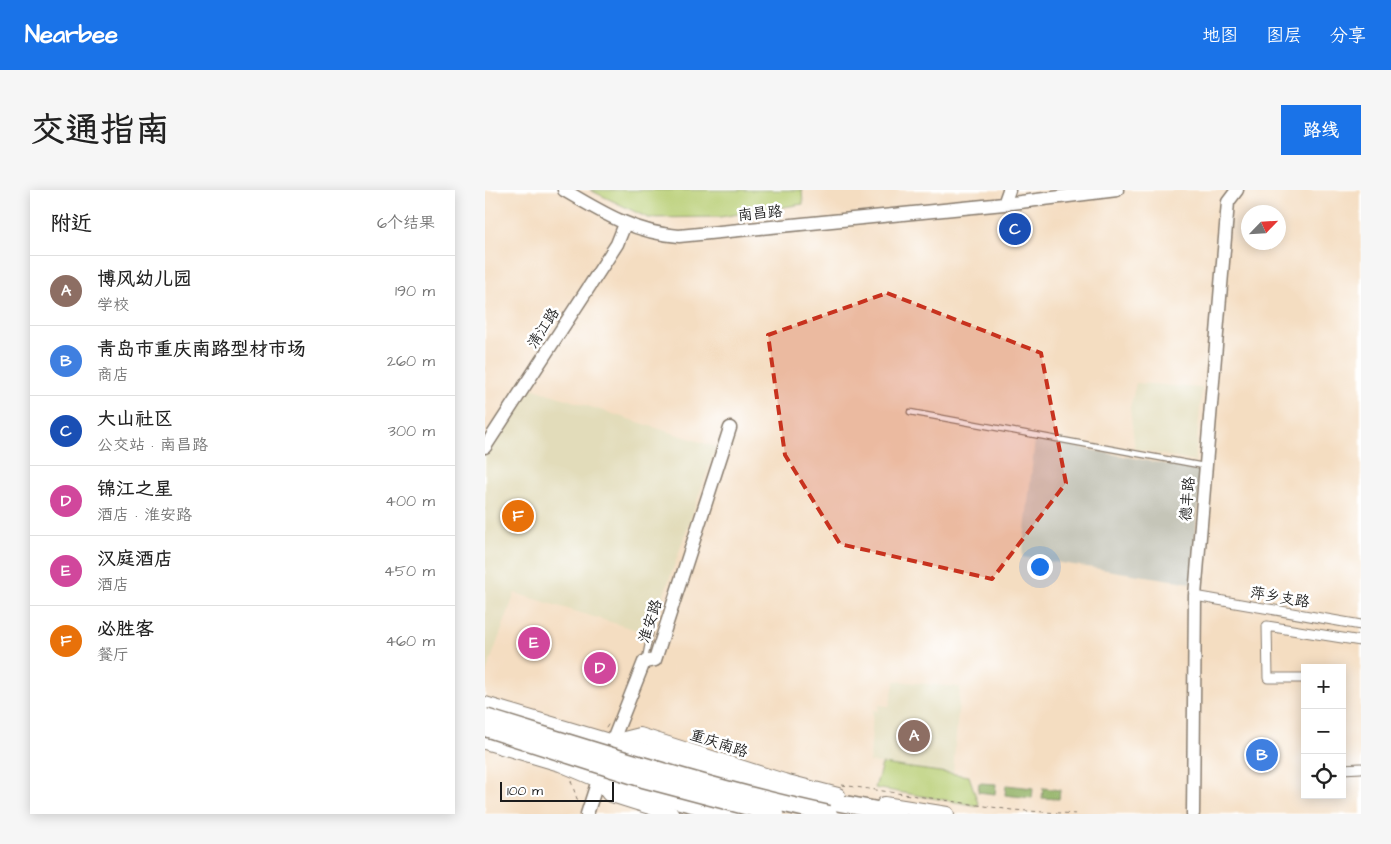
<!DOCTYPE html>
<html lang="zh">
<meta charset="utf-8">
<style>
body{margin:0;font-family:"Architects Daughter","LXGW WenKai TC",sans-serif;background:#f6f6f6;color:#222}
.controls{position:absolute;right:15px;bottom:15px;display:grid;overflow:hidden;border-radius:0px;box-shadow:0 2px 12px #0003}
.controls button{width:45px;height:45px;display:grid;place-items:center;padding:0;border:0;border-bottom:1px solid #e0e0e0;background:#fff;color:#222;font:25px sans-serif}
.compass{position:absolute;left:756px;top:15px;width:45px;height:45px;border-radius:50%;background:#fff;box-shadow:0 2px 12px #0003;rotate:65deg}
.scale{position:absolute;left:15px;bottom:12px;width:114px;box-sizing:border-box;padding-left:5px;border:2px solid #1c1c1c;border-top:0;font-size:14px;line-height:18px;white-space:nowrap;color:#1c1c1c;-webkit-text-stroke:4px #fff;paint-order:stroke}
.you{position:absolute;left:554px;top:376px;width:18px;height:18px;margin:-12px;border:4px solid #fff;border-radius:50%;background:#1a73e8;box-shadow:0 0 0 8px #1a73e833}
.badge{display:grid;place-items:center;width:32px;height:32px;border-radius:50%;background:#1a73e8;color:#fff;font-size:16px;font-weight:700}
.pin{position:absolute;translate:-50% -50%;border:2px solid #fff;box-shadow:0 1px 5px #0006}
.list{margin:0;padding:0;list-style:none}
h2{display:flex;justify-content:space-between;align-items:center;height:65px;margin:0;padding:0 20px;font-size:21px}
h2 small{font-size:16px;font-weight:400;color:#767676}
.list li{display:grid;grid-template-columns:32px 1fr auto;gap:15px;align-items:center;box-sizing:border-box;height:70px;padding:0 20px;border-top:1px solid #e0e0e0}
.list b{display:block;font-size:19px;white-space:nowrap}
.list p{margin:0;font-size:16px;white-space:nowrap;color:#767676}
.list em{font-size:16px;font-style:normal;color:#767676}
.icon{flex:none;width:28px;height:28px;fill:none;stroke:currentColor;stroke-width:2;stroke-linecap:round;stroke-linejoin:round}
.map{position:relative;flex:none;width:876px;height:624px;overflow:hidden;border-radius:0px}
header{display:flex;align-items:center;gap:30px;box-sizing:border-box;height:70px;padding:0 25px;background:#1a73e8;color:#fff}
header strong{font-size:24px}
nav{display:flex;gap:28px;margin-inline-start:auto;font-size:18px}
.intro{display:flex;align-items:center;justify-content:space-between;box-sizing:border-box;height:120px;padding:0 30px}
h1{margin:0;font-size:35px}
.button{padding:12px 22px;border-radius:0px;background:#1a73e8;color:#fff;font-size:18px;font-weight:700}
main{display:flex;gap:30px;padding:0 30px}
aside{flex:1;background:#fff;border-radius:0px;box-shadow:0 2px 12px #0003}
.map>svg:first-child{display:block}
.built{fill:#e2dcba}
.industrial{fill:#c5c5b8}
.green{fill:#b6cc70;stroke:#697446}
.forest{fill:#90b062;stroke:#56663f}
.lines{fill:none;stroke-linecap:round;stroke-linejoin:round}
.lane-casing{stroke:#887c6e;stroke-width:7}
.street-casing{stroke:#887c6e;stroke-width:11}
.secondary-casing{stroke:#887c6e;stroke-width:15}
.primary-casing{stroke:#887c6e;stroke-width:16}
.highway-casing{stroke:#887c6e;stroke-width:19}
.path{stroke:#887c6e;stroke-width:1;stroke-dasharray:4 4;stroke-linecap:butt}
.lane{stroke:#fff;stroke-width:4.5}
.street{stroke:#fff;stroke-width:9}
.secondary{stroke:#fff;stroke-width:12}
.primary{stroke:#fff;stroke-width:14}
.highway{stroke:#fff;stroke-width:16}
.highway-bridge-casing{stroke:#887c6e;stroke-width:19;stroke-linecap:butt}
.highway-bridge{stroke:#fff;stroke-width:16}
.marked{fill:#c8321e;fill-opacity:0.2;stroke:#c8321e;stroke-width:4;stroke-dasharray:10 6;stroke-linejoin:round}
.labels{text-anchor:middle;stroke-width:5;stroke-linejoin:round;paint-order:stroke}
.street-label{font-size:15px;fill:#1c1c1c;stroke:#fff}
</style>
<header>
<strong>Nearbee</strong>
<nav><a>地图</a><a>图层</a><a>分享</a></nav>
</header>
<div class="intro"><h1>交通指南</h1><a class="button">路线</a></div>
<main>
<aside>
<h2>附近<small>6个结果</small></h2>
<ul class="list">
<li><span class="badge" style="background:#8d6e63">A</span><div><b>博风幼儿园</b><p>学校</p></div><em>190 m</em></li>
<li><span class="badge" style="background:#3f7fe0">B</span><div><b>青岛市重庆南路型材市场</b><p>商店</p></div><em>260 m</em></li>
<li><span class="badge" style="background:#1a4fb4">C</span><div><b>大山社区</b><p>公交站 · 南昌路</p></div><em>300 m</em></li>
<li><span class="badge" style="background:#d1479c">D</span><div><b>锦江之星</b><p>酒店 · 淮安路</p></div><em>400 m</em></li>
<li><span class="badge" style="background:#d1479c">E</span><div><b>汉庭酒店</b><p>酒店</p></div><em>450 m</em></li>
<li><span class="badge" style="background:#e8710a">F</span><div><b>必胜客</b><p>餐厅</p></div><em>460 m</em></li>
</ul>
</aside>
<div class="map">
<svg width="876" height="624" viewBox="0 0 876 624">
<rect width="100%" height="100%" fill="#fff"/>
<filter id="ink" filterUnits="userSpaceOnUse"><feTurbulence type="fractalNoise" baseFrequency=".02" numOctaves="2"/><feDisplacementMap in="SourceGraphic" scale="10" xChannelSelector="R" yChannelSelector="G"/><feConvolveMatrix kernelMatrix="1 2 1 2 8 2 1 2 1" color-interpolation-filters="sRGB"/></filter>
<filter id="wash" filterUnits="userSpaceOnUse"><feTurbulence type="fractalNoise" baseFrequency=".0096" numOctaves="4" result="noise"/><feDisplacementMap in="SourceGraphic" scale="20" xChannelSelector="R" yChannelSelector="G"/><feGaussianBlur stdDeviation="1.12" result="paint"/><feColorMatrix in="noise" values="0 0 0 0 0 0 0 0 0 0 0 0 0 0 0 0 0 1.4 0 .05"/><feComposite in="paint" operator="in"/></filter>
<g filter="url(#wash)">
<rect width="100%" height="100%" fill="#f4ddc1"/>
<path class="built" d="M 651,193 L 717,198 L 710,272 L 650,259 L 645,218 Z
M 40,196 L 231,257 L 165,444 L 30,403 L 0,486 L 0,257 Z
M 410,491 L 475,497 L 468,583 L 385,572 L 388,520 L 393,521 L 394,515 L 404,516 Z"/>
<path class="industrial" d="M 550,249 L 716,281 L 706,393 L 537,367 Z"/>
<path class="green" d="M 105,0 L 317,0 L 318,14 L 235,27 L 163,28 Z
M 397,574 L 484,586 L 494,616 L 390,598 Z"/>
<path class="forest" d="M 494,593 L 511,594 L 510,604 L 493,602 Z
M 521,595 L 548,598 L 547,608 L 520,605 Z
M 558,598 L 575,600 L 574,609 L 557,608 Z"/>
</g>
<g filter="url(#ink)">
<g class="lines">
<g class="lane-casing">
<path id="lane" d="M 425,222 L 719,276
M 160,469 L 165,444"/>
</g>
<g class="street-casing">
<path id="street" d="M 710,406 L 876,435
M 820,488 L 783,488 L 782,436 L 876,451
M 857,579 L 876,578"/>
</g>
<g class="secondary-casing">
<path id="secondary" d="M 79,0 C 116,22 150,43 194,46 L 519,14 L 632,0
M 519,14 L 524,0
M 0,257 L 132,54 L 140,34
M 124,560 L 159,472 L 170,470 L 245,238
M 102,624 L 116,581
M 708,624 L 710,406 L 743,12 L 752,0"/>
</g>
<g class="primary-casing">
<path id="primary" d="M 0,514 L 127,552 L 155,545 L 299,591 L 353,605
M 0,552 L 75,574 L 113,590 L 124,604 L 187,624
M 399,614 L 462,624"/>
</g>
<g class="highway-casing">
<path id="highway" d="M 127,552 L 297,602 L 413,624
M 113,590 L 246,624"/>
</g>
<path class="path" d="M 121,538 L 125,532
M 86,591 L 92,609 L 96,610
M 357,595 L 527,620 L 592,624"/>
<use href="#lane" class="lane"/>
<use href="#street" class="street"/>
<use href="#secondary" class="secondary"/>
<use href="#primary" class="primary"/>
<use href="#highway" class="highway"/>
<g class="highway-bridge-casing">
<path id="highway-bridge" d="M 0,527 C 114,562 227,599 344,624
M 0,538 L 158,589 L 290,624"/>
</g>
<use href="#highway-bridge" class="highway-bridge"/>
</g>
</g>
<path class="marked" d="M 402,103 L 556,163 L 581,293 L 507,389 L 355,354 L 300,265 L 283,145 Z"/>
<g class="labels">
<g class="street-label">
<text transform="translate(275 23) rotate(-6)" y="5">南昌路</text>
<text transform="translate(58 138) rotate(-57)" y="5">清江路</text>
<text transform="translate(702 309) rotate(-85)" y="5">德丰路</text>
<text transform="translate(795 407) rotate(10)" y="5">萍乡支路</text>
<text transform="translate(165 431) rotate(-72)" y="5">淮安路</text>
<text transform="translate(234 553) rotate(18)" y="5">重庆南路</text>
</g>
</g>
</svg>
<div class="controls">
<button>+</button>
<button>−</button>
<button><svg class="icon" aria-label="locate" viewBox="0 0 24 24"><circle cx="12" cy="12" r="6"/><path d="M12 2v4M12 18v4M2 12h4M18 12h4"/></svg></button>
</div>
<svg class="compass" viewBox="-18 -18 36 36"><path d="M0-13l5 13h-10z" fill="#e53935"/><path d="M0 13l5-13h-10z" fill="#767676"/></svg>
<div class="scale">100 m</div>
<div class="you"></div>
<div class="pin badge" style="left:429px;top:546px;background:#8d6e63">A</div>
<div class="pin badge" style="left:777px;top:565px;background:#3f7fe0">B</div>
<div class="pin badge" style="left:530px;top:39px;background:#1a4fb4">C</div>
<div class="pin badge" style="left:115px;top:478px;background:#d1479c">D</div>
<div class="pin badge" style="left:49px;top:453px;background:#d1479c">E</div>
<div class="pin badge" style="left:33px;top:326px;background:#e8710a">F</div>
</div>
</main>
